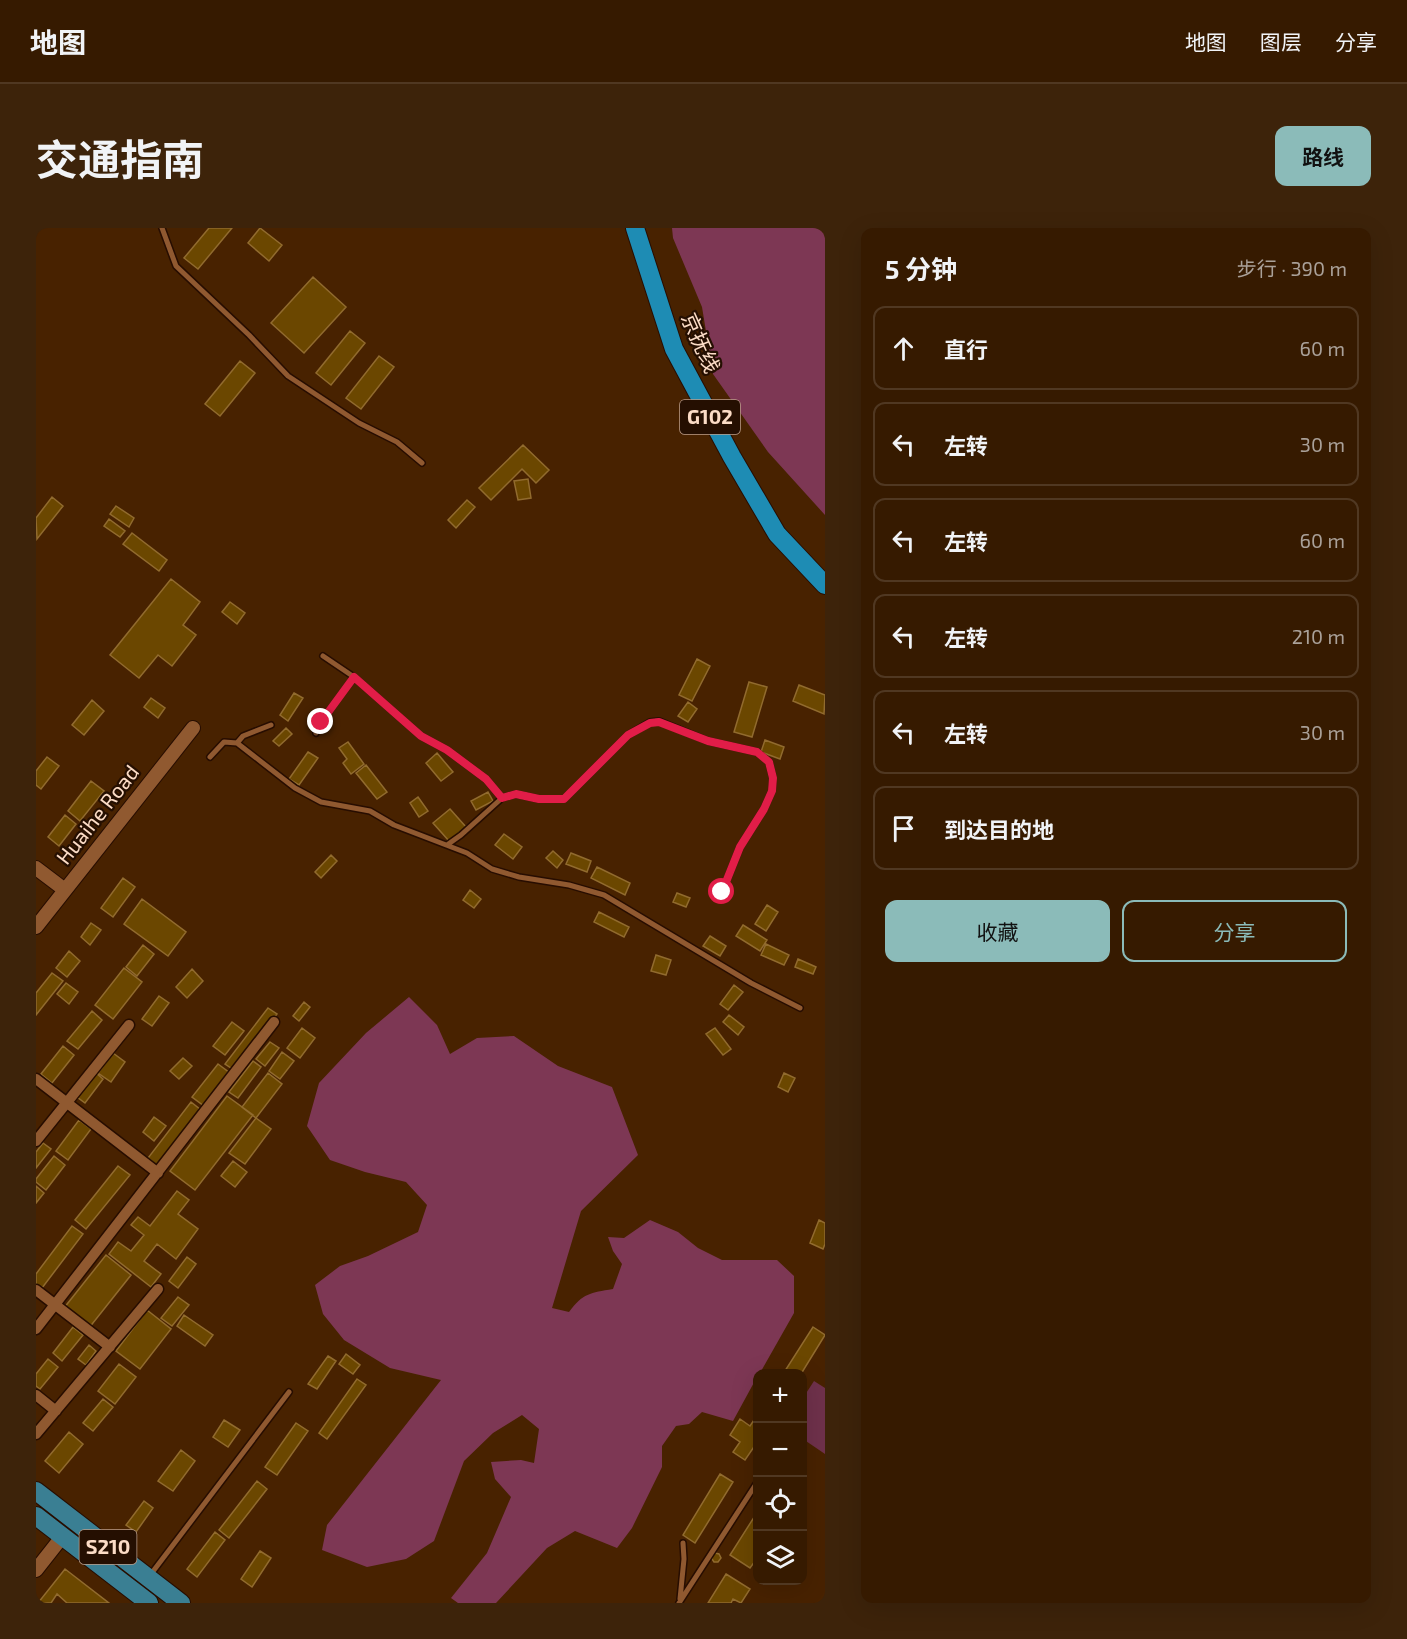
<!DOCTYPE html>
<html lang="zh">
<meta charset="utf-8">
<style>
body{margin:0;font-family:"Exo 2","Noto Sans SC",sans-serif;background:#3d230a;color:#f1f3f6}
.controls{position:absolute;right:18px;bottom:18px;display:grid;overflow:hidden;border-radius:12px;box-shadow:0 6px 24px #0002}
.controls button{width:54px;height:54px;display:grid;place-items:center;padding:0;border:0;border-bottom:2px solid #503822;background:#361a00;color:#f1f3f6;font:30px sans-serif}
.stop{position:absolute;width:18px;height:18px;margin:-14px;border:4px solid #e11d48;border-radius:50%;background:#fff}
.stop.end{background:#e11d48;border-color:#fff;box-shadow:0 2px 6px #0008}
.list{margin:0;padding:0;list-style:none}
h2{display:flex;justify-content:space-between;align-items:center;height:78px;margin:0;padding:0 24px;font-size:26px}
h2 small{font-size:20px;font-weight:400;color:#aaa199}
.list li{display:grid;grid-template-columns:39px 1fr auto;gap:18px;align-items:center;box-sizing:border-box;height:84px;margin:0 12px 12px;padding:0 12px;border:2px solid #503822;border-radius:12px}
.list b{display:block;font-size:22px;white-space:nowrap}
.list em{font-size:20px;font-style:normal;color:#aaa199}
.actions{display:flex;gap:12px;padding:18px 24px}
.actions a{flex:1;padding:14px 0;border:2px solid #8bbbb9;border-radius:12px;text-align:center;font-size:21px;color:#8bbbb9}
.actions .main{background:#8bbbb9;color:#111}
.icon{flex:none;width:33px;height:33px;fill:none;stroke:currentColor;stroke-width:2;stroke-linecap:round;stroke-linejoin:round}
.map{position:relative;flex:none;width:789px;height:1375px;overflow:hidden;border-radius:12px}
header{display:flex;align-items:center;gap:36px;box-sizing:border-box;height:84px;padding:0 30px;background:#361a00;border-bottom:2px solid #503822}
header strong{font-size:28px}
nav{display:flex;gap:33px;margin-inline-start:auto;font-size:21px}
.intro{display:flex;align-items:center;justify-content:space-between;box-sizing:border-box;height:144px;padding:0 36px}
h1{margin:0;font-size:42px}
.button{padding:15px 27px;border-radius:12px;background:#8bbbb9;color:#111;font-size:21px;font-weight:700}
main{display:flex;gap:36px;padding:0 36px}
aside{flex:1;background:#361a00;border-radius:12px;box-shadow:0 6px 24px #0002}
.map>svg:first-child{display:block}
.green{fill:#6f314b}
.forest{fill:#7d3754}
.building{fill:#6b4700;stroke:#916b2e;stroke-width:1.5}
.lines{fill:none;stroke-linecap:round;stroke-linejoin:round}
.service-casing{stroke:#270d00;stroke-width:8}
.minor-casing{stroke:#270d00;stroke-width:13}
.tertiary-casing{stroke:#270d00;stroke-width:16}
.primary-casing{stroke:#270d00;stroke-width:20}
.trunk-casing{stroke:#270d00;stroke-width:20}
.service{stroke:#905930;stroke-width:5}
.minor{stroke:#905930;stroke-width:10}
.tertiary{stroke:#905930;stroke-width:14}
.primary{stroke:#3a7f93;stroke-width:18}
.trunk{stroke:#1e8cb4;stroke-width:18}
.route{stroke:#e11d48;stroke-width:8}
.labels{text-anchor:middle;stroke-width:4.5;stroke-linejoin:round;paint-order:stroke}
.shield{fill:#250f01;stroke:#bc9e8b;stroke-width:1.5}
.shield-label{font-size:20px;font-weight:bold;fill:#fcdcc6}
.street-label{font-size:21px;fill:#fcdcc6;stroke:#250f01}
</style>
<header>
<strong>地图</strong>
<nav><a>地图</a><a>图层</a><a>分享</a></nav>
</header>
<div class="intro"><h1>交通指南</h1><a class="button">路线</a></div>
<main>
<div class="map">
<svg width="789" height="1375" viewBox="0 0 789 1375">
<rect width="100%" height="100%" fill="#482200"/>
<path class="green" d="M 778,1153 L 789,1160 L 789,1226 L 767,1211 L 767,1170 Z"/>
<path class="forest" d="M 636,0 L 789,0 L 789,287 L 732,224 L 677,146 L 666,79 L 637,10 Z
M 373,769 L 401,797 L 414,826 L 441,810 L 478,808 L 522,838 L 576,859 L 602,927 L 545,983 L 516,1080 L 533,1084 C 547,1065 554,1065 577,1061 L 586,1036 L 577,1023 L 572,1009 L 588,1010 L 614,992 L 642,1004 L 662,1020 L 686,1032 L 741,1032 L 758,1048 L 758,1085 L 724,1145 L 722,1146 L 721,1149 L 697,1193 L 666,1184 L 653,1196 L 640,1198 L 626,1218 L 626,1239 L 596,1300 L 581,1320 L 539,1303 L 511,1320 L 460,1375 L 422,1375 L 415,1370 L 451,1325 L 475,1269 L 459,1251 L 455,1234 L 485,1232 L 498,1235 L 503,1201 L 486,1187 L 457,1205 L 428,1233 L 398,1313 L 370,1331 L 331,1339 L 286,1322 L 291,1297 L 405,1152 L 354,1140 L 308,1112 L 287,1086 L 279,1057 L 304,1038 L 332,1028 L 382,1004 L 391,977 L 370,954 L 329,944 L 294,932 L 271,898 L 283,855 L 330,805 Z"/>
<path class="building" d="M 173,0 L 196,0 L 162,41 L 148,30 Z
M 224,0 L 246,17 L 233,33 L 212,15 Z
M 277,49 L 310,79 L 268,125 L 235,95 Z
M 314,103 L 329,115 L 295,157 L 280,145 Z
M 343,128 L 358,139 L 325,181 L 310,170 Z
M 204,133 L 219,145 L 184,188 L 169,176 Z
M 487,217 L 513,242 L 500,255 L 486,241 L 455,272 L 443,260 Z
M 492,251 L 495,270 L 482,272 L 478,253 Z
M 16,269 L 27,278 L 1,311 L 0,290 Z
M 431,272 L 439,279 L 420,300 L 412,292 Z
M 80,278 L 98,290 L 93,299 L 74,286 Z
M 73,291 L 89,303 L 84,309 L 68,298 Z
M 96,305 L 131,332 L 123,343 L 87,316 Z
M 135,351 L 164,374 L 147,397 L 160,407 L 136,438 L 122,427 L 103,450 L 74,427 Z
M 194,374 L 209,385 L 201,396 L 186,384 Z
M 661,431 L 674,438 L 656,473 L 643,467 Z
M 713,454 L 731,459 L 716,509 L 698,504 Z
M 763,457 L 789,467 L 788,486 L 757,473 Z
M 258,465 L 267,470 L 252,493 L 244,487 Z
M 115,470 L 129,480 L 122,490 L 108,479 Z
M 56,472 L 68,483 L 48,507 L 36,497 Z
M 652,474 L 661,481 L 652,494 L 642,488 Z
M 250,500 L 256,506 L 243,518 L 237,513 Z
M 729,512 L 748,519 L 744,531 L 725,524 Z
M 312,514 L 328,536 L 315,546 L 307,535 L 311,531 L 303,520 Z
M 272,524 L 282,530 L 263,557 L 253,551 Z
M 401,525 L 417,544 L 405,553 L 390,535 Z
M 11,529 L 23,538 L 5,561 L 0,557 L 0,543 Z
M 330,537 L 351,564 L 341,571 L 320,545 Z
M 55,553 L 68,563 L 44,593 L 32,583 Z
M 452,564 L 457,573 L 440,582 L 435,573 Z
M 382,569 L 392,583 L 383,589 L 374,575 Z
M 414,581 L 430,599 L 413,613 L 397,595 Z
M 29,587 L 40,596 L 23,618 L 12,609 Z
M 468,606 L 486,619 L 477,631 L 459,617 Z
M 517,623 L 527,632 L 521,640 L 510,630 Z
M 535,625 L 555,633 L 551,644 L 530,636 Z
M 295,627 L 301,633 L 285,650 L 279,644 Z
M 561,639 L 594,655 L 589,667 L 555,650 Z
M 87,650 L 99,659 L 77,689 L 65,680 Z
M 434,662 L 445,671 L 438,680 L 427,672 Z
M 641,665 L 654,670 L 650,679 L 637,674 Z
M 106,671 L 150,704 L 132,728 L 88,696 Z
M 731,677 L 742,684 L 730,703 L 719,696 Z
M 563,684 L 593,699 L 588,709 L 558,694 Z
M 55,695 L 65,702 L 54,717 L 45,709 Z
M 707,697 L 731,712 L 724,723 L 700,708 Z
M 674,708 L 690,718 L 684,728 L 667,718 Z
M 730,716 L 753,727 L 748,737 L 725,727 Z
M 107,717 L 118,726 L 101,748 L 90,739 Z
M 33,723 L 44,733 L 31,749 L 20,740 Z
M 620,727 L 635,732 L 630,747 L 615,743 Z
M 762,731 L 780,739 L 777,746 L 759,739 Z
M 88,740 L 106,754 L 77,791 L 59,777 Z
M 156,741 L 167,753 L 151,770 L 140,759 Z
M 16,745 L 27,753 L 0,787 L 0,765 Z
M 30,755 L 42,764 L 33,776 L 21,766 Z
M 698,757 L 707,764 L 692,782 L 684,776 Z
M 123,768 L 133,775 L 116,798 L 106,791 Z
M 268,774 L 274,779 L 263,793 L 257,788 Z
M 232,780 L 241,786 L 198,842 L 189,836 Z
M 56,783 L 66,792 L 42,821 L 31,813 Z
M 693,787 L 708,799 L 702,807 L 687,794 Z
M 196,794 L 208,803 L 189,827 L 177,818 Z
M 266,800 L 279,810 L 264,830 L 251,820 Z
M 679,800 L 695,821 L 687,827 L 670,806 Z
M 234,814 L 243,820 L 229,838 L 220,831 Z
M 27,818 L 38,827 L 16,855 L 5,846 Z
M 246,824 L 258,833 L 244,851 L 233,843 Z
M 77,825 L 89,834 L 75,854 L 62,845 Z
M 147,830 L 156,838 L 143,851 L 134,843 Z
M 217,833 L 225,839 L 202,870 L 193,864 Z
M 182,836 L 194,845 L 168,878 L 156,869 Z
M 60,845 L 67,851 L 49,875 L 41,869 Z
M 232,845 L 246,856 L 220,890 L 206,879 Z
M 748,845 L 759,850 L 752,864 L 742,859 Z
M 191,868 L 217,887 L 159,962 L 134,943 Z
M 155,874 L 165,882 L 122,938 L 112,930 Z
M 118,889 L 130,898 L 118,913 L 107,904 Z
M 220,890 L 235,901 L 209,936 L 193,925 Z
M 43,892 L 55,901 L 32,932 L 20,923 Z
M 7,915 L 15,921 L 0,940 L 0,924 Z
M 18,928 L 29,937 L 10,962 L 0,954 L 0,951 Z
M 197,933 L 211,944 L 199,959 L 185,948 Z
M 82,938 L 94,947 L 50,1001 L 39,992 Z
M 0,958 L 8,965 L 0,975 Z
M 141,963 L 153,972 L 142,986 L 162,1001 L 140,1031 L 121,1016 L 108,1033 L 125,1046 L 115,1059 L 73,1026 L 82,1014 L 95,1023 L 108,1007 L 95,997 L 102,989 L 114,998 Z
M 783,992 L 789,995 L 789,1016 L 787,1021 L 774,1015 Z
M 36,998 L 47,1006 L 6,1060 L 0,1056 L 0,1046 Z
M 70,1027 L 95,1047 L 53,1100 L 28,1080 Z
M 151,1029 L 160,1036 L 142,1060 L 133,1053 Z
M 142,1069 L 153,1077 L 136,1098 L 125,1090 Z
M 111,1082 L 135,1101 L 104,1141 L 80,1123 Z
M 148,1087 L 177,1107 L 169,1118 L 141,1098 Z
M 37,1099 L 47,1107 L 26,1133 L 17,1125 Z
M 777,1099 L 789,1107 L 765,1146 L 747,1146 Z
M 53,1117 L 60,1123 L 50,1137 L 42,1131 Z
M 310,1126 L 324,1137 L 317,1146 L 303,1136 Z
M 292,1128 L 300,1133 L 281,1161 L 272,1156 Z
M 12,1131 L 22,1139 L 4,1161 L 0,1158 L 0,1146 Z
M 83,1136 L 100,1149 L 79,1176 L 62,1163 Z
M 321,1151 L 330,1157 L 291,1211 L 283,1205 Z
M 67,1171 L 77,1179 L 57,1203 L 47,1195 Z
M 722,1186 L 722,1213 L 709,1232 L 697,1224 L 704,1214 L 694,1207 L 704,1191 L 714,1198 Z
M 188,1192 L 204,1202 L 192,1219 L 177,1209 Z
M 260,1195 L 272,1203 L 241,1247 L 229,1239 Z
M 33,1204 L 47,1216 L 23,1245 L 9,1233 Z
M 145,1222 L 159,1233 L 137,1263 L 122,1253 Z
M 684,1246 L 697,1254 L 659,1315 L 647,1307 Z
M 221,1253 L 231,1261 L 193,1310 L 183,1302 Z
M 108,1273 L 117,1280 L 100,1304 L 90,1297 Z
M 722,1283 L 722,1329 L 714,1340 L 694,1327 Z
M 179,1304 L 189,1312 L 161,1349 L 151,1341 Z
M 224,1323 L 235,1330 L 216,1359 L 205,1351 Z
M 679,1325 L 683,1326 L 685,1330 L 682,1334 L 678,1334 L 676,1331 L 676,1327 Z
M 29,1341 L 73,1375 L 31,1375 L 21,1366 L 15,1375 L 2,1375 Z
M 690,1346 L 714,1361 L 705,1375 L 697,1371 L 695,1375 L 672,1375 Z"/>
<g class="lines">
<g class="service-casing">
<path id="service" d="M 126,0 L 140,38 L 213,107 L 252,148 L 323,195 L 361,214 L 386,235
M 287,428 L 318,449 L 385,508 L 411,522 L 450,551 L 466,570
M 280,505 L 285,494 L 318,449
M 201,515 L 207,508 L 235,497
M 174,529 L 188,514 L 201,515 L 259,560 L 285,574 L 334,583 L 358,597 L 431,625 L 456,641 L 483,649 L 533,657 L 568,667 L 715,755 L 764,780
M 411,617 L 425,607 L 466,570 L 480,566 L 503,571 L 528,571 L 592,507 L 614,494 L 623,493 L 672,513 L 721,524 L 733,534 L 737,550 L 736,563 L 728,581 L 704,619 L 686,664
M 115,1346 L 253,1164
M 644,1371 L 648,1331 L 647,1315
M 643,1375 L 722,1253"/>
</g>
<g class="minor-casing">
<path id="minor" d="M 0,851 L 122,945
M 0,913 L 93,797
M 0,1062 L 74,1119
M 0,1101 L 238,794
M 0,1167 L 20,1183
M 0,1206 L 122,1061"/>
</g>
<g class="tertiary-casing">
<path id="tertiary" d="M 0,640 L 29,662
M 0,699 L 157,500
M 0,1342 L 26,1309"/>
</g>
<g class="primary-casing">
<path id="primary" d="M 0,1263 L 145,1375
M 0,1288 L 113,1375"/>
</g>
<g class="trunk-casing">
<path id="trunk" d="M 599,0 L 638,121 L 696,229 L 741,306 L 789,357"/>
</g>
<use href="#service" class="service"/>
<use href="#minor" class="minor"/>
<use href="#tertiary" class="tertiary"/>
<use href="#primary" class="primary"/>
<use href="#trunk" class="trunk"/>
</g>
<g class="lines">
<path class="route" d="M 285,494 L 318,449 L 385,508 L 411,522 L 450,551 L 466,570 L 480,566 L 503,571 L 528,571 L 592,507 L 614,495 L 623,494 L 672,513 L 721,524 L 733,534 L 737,550 L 736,563 L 728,581 L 704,619 L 686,664"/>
</g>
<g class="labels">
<g class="shield">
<rect x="644" y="172" width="60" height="34" rx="4.5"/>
<rect x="43.5" y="1302" width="57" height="34" rx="4.5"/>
</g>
<g class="shield-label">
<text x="674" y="196">G102</text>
<text x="72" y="1326">S210</text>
</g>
<g class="street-label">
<text transform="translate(664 115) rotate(66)" y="7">京抚线</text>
<text transform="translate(62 587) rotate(-52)" y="7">Huaihe Road</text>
</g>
</g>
</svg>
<div class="controls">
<button>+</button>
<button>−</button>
<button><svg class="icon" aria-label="locate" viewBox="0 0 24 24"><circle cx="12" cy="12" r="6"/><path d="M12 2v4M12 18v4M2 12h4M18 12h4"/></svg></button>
<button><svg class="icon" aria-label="layers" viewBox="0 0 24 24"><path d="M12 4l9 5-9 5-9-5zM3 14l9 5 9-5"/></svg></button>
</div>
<div class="stop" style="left:686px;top:664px"></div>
<div class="stop end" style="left:285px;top:494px"></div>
</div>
<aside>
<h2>5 分钟<small>步行 · 390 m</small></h2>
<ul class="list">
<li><svg class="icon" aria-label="ahead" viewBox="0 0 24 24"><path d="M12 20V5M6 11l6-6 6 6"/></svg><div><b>直行</b></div><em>60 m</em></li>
<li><svg class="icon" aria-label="left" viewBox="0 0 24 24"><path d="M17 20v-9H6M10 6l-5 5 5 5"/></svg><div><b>左转</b></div><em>30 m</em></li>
<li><svg class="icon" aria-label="left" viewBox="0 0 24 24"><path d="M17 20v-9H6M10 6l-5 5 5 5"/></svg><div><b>左转</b></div><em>60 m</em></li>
<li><svg class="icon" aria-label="left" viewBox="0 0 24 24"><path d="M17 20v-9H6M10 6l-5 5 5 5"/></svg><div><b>左转</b></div><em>210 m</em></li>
<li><svg class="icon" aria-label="left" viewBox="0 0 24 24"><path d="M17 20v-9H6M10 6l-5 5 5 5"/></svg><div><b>左转</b></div><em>30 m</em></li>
<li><svg class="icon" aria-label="arrive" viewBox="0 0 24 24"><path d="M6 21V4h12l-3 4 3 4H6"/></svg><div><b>到达目的地</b></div></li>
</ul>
<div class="actions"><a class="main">收藏</a><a>分享</a></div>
</aside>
</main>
